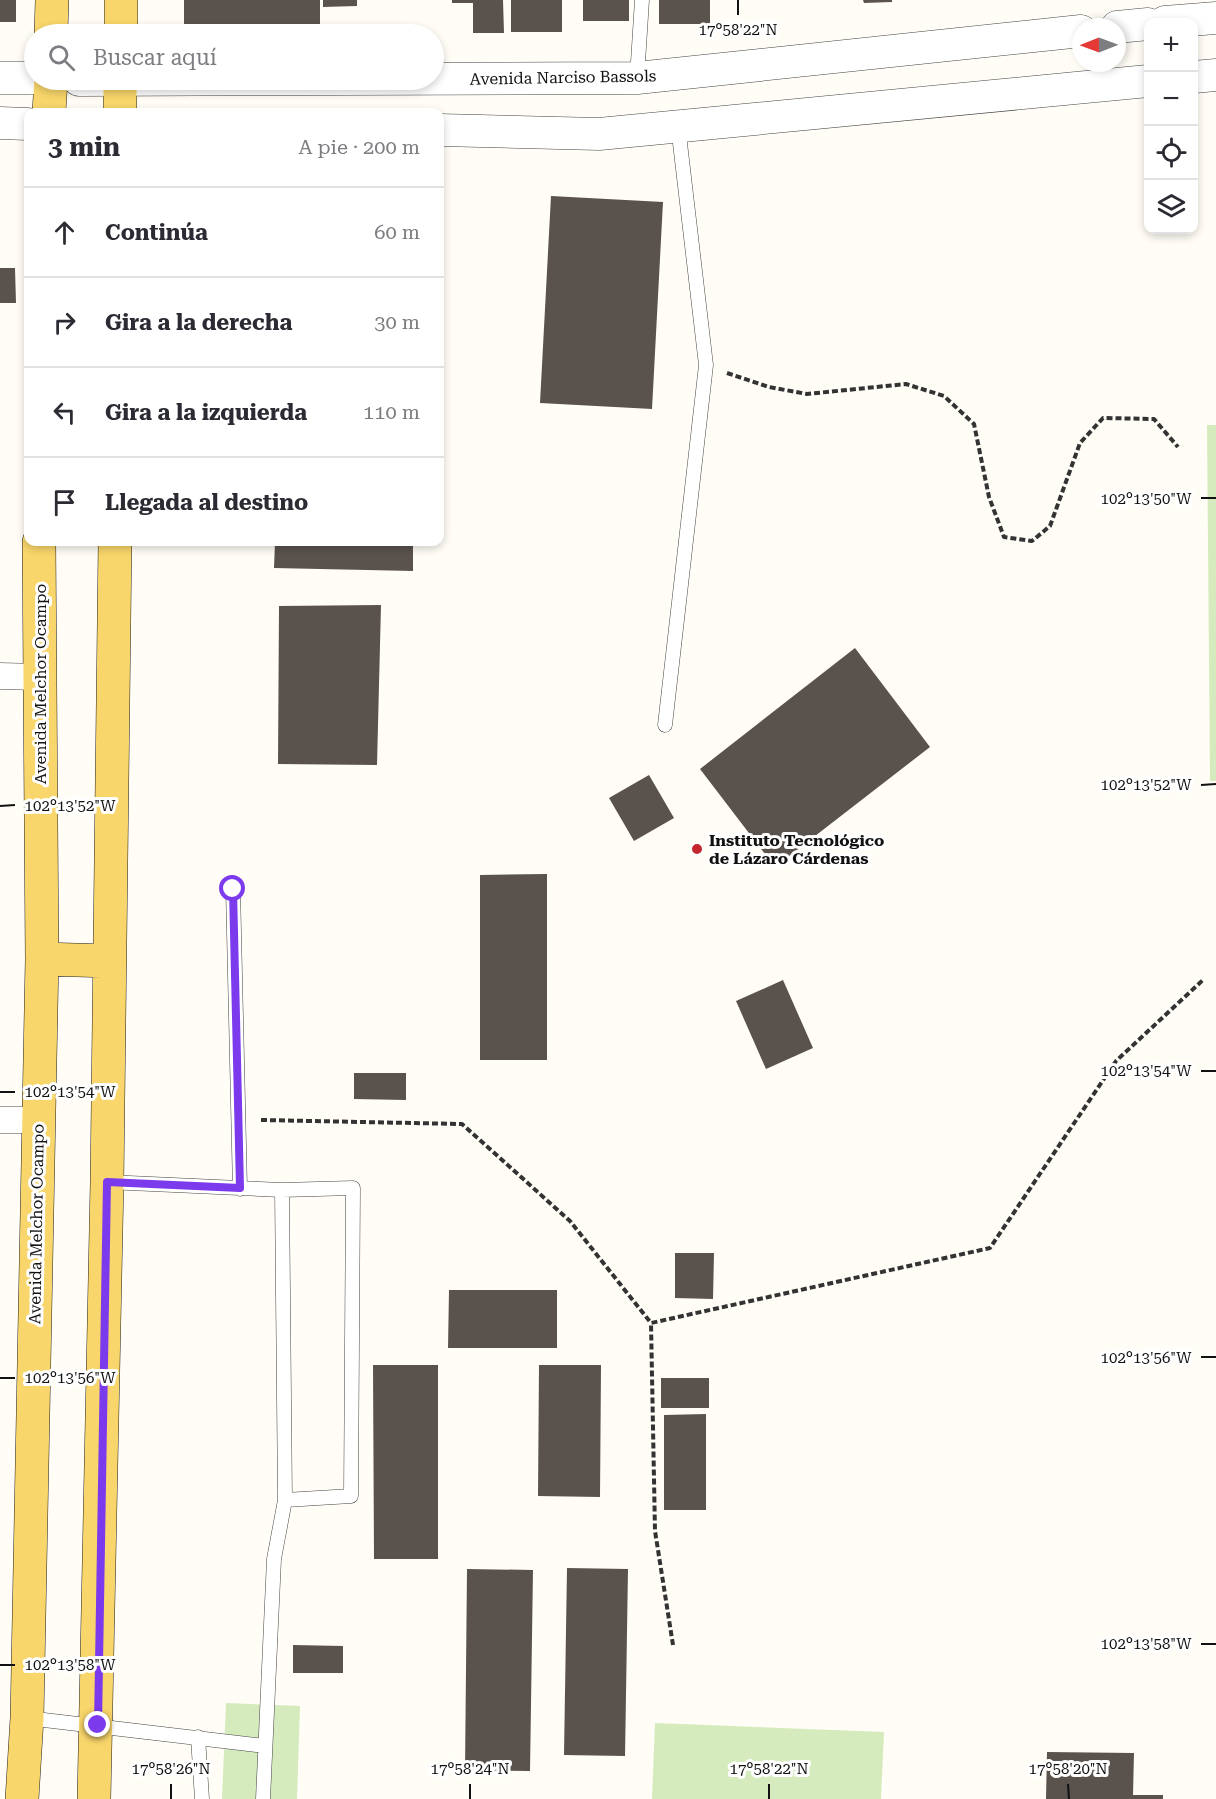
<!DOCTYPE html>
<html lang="es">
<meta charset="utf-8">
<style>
body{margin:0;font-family:"Roboto Serif",serif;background:#f2f2f3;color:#2b2b33}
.controls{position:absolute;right:18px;top:18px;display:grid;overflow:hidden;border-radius:12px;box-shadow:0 3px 9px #0003}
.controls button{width:54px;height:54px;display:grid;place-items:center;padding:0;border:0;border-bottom:2px solid #e1e1e2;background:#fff;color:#2b2b33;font:30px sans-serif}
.compass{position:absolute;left:1072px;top:18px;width:54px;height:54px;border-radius:50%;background:#fff;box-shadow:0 3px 9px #0003;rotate:269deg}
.stop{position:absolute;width:18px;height:18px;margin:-14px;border:4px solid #7c3aed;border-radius:50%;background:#fff}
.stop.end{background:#7c3aed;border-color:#fff;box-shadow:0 2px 6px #0008}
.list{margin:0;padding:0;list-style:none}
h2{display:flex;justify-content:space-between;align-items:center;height:78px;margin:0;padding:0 24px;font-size:26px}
h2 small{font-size:20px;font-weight:400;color:#7c7c81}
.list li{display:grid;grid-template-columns:39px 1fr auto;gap:18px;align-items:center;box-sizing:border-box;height:90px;padding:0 24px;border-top:2px solid #e1e1e2}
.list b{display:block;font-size:22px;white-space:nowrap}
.list em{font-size:20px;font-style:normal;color:#7c7c81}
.icon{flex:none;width:33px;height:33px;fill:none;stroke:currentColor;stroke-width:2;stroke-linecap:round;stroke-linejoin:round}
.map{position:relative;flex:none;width:1216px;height:1799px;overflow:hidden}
.search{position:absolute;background:#fff;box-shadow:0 3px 9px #0003;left:24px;top:24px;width:420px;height:66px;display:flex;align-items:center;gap:15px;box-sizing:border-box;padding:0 21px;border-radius:33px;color:#7c7c81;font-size:22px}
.panel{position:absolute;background:#fff;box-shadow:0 3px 9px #0003;left:24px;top:108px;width:420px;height:438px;border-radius:12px}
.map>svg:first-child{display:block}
.green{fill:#d5ebbd}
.building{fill:#5a524d}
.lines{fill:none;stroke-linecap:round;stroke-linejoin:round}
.service-casing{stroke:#444;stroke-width:15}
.minor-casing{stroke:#444;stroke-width:27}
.tertiary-casing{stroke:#444;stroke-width:33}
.primary-casing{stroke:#222;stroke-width:34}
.path{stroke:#333;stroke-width:4;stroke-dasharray:6 3;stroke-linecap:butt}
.service{stroke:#fff;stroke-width:14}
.minor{stroke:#fff;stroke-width:26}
.tertiary{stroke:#fff;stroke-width:32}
.primary{stroke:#f9d66b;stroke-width:33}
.route{stroke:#7c3aed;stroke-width:8}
.ticks{fill:none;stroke:#111;stroke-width:2}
.poi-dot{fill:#c4262e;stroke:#fff;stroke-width:2}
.labels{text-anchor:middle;stroke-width:6;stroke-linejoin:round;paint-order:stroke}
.street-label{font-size:16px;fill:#111;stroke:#fff}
.poi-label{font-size:16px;font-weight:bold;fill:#111;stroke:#fff;text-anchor:start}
.ticks-label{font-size:15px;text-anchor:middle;fill:#111;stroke:#fff;stroke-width:6;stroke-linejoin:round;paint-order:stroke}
</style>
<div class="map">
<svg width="1216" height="1799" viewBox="0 0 1216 1799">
<rect width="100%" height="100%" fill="#fffdf5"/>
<path class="green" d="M 1207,425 L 1216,425 L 1216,781 L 1210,781 Z
M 226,1703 L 300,1706 L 297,1799 L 222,1799 Z
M 655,1723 L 884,1732 L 881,1799 L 652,1799 Z"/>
<path class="building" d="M 0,0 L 16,0 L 16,22 L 0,22 Z
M 184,0 L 320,0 L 320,34 L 282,34 L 282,28 L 184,27 Z
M 323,0 L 357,0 L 357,6 L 323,7 Z
M 452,0 L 503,0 L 504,33 L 473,33 L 473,3 L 452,3 Z
M 511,0 L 562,0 L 562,32 L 511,32 Z
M 583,0 L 629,0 L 629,21 L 583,21 Z
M 659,0 L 710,0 L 710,24 L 659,24 Z
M 863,0 L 892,0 L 892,2 L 864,3 Z
M 551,196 L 663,202 L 652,409 L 540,403 Z
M 0,268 L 15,268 L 16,303 L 0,303 Z
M 275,542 L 413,542 L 413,571 L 274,568 Z
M 381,605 L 377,765 L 278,764 L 279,606 Z
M 855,648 L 930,747 L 775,867 L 700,769 Z
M 649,775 L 674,818 L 634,841 L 609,798 Z
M 547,874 L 547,1060 L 480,1060 L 480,875 Z
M 783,980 L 813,1048 L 766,1069 L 736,1001 Z
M 354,1073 L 406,1073 L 406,1100 L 354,1099 Z
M 675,1253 L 714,1253 L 713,1299 L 675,1298 Z
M 449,1290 L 557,1290 L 557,1348 L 448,1348 Z
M 373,1365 L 438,1365 L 438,1559 L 374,1559 Z
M 539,1365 L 601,1365 L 600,1497 L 538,1496 Z
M 661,1378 L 709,1378 L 709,1408 L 661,1408 Z
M 706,1414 L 706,1510 L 664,1510 L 664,1415 Z
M 567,1568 L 628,1569 L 625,1756 L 564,1755 Z
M 467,1569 L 533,1570 L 530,1771 L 465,1770 Z
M 293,1645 L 343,1646 L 343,1673 L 293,1673 Z
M 1047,1752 L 1134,1753 L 1133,1795 L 1163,1795 L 1163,1799 L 1046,1799 Z"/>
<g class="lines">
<g class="service-casing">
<path id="service" d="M 637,78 L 642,0
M 665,725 L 706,365 L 678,126
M 233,889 L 240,1189
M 107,1182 L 282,1190 L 285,1500 L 274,1559 L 263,1799
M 282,1190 L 353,1188 L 351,1496 L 285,1500
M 27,1718 L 265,1746
M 198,1737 L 202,1799"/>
</g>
<g class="minor-casing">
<path id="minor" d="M 0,676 L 39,677
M 0,1120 L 38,1120"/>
</g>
<g class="tertiary-casing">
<path id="tertiary" d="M 1165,22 L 1216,18
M 1117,27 L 1148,24
M 1194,77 L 1216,75
M 0,78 L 34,78
M 79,80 L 637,78 L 1081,31
M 0,123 L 28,124
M 440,130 L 599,134 L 1148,81"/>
</g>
<g class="primary-casing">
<path id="primary" d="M 51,34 L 52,0
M 121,34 L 121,0
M 120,80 L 120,112
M 49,112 L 51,80
M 42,959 L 110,961
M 22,1799 L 27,1718 L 42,959 L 39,542
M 94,1799 L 107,1182 L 115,542"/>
</g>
<path class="path" d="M 727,373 L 769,387 L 807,394 L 906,384 L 944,396 L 974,424 L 989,497 L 1004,537 L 1032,541 L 1050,526 L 1080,443 L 1103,418 L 1154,419 L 1178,447
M 261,1120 L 462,1124 L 570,1221 L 651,1323
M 673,1645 L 655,1531 L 651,1323 L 990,1248 L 1116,1061 L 1204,979"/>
<use href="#service" class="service"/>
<use href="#minor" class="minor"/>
<use href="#tertiary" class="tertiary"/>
<use href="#primary" class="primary"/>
</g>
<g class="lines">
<path class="route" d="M 98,1725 L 107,1182 L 240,1188 L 233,889"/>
</g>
<path class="ticks" d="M 738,0 L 738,15M 1201,498 L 1216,498M 1201,785 L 1216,784M 0,806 L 15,805M 1201,1071 L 1216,1071M 0,1092 L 15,1092M 1201,1357 L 1216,1357M 0,1378 L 15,1378M 1201,1644 L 1216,1644M 0,1665 L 15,1665M 171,1784 L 171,1799M 470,1784 L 470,1799M 769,1784 L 769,1799M 1068,1784 L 1069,1799"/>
<circle class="poi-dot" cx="697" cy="849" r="6"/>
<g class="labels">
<g class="street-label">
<text transform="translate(563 77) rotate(-1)" y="6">Avenida Narciso Bassols</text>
<text transform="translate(40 684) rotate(-90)" y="6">Avenida Melchor Ocampo</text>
<text transform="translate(36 1224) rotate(-89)" y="6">Avenida Melchor Ocampo</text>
</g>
<g class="poi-label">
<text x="709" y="846">Instituto Tecnológico<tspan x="709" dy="18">de Lázaro Cárdenas</tspan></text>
</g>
</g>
<g class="ticks-label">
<text x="738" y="35">17°58'22"N</text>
<text x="1146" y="504">102°13'50"W</text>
<text x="1146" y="790">102°13'52"W</text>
<text x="70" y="811">102°13'52"W</text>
<text x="1146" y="1076">102°13'54"W</text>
<text x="70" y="1097">102°13'54"W</text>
<text x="1146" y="1363">102°13'56"W</text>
<text x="70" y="1383">102°13'56"W</text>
<text x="1146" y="1649">102°13'58"W</text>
<text x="70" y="1670">102°13'58"W</text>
<text x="171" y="1774">17°58'26"N</text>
<text x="470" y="1774">17°58'24"N</text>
<text x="769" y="1774">17°58'22"N</text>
<text x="1068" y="1774">17°58'20"N</text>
</g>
</svg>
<div class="controls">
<button>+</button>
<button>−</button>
<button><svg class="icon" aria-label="locate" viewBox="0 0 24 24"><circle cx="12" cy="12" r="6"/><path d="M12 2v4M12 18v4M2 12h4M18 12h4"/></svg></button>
<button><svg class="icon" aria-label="layers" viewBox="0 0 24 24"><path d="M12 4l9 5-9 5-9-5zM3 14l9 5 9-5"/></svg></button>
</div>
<svg class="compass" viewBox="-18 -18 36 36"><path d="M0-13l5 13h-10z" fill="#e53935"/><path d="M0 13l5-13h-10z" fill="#7c7c81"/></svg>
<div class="stop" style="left:233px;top:889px"></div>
<div class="stop end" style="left:98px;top:1725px"></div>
<div class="search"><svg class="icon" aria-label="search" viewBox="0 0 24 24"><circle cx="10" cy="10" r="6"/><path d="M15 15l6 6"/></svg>Buscar aquí</div>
<section class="panel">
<h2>3 min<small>A pie · 200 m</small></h2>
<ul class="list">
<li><svg class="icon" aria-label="ahead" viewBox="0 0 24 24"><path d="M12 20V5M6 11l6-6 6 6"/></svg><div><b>Continúa</b></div><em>60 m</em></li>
<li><svg class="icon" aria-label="right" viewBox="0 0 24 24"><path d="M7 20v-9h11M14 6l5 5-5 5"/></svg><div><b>Gira a la derecha</b></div><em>30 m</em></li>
<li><svg class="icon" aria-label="left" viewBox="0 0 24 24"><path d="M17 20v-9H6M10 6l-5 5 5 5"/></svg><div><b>Gira a la izquierda</b></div><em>110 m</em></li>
<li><svg class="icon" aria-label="arrive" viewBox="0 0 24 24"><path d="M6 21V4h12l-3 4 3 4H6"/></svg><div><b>Llegada al destino</b></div></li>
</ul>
</section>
</div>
